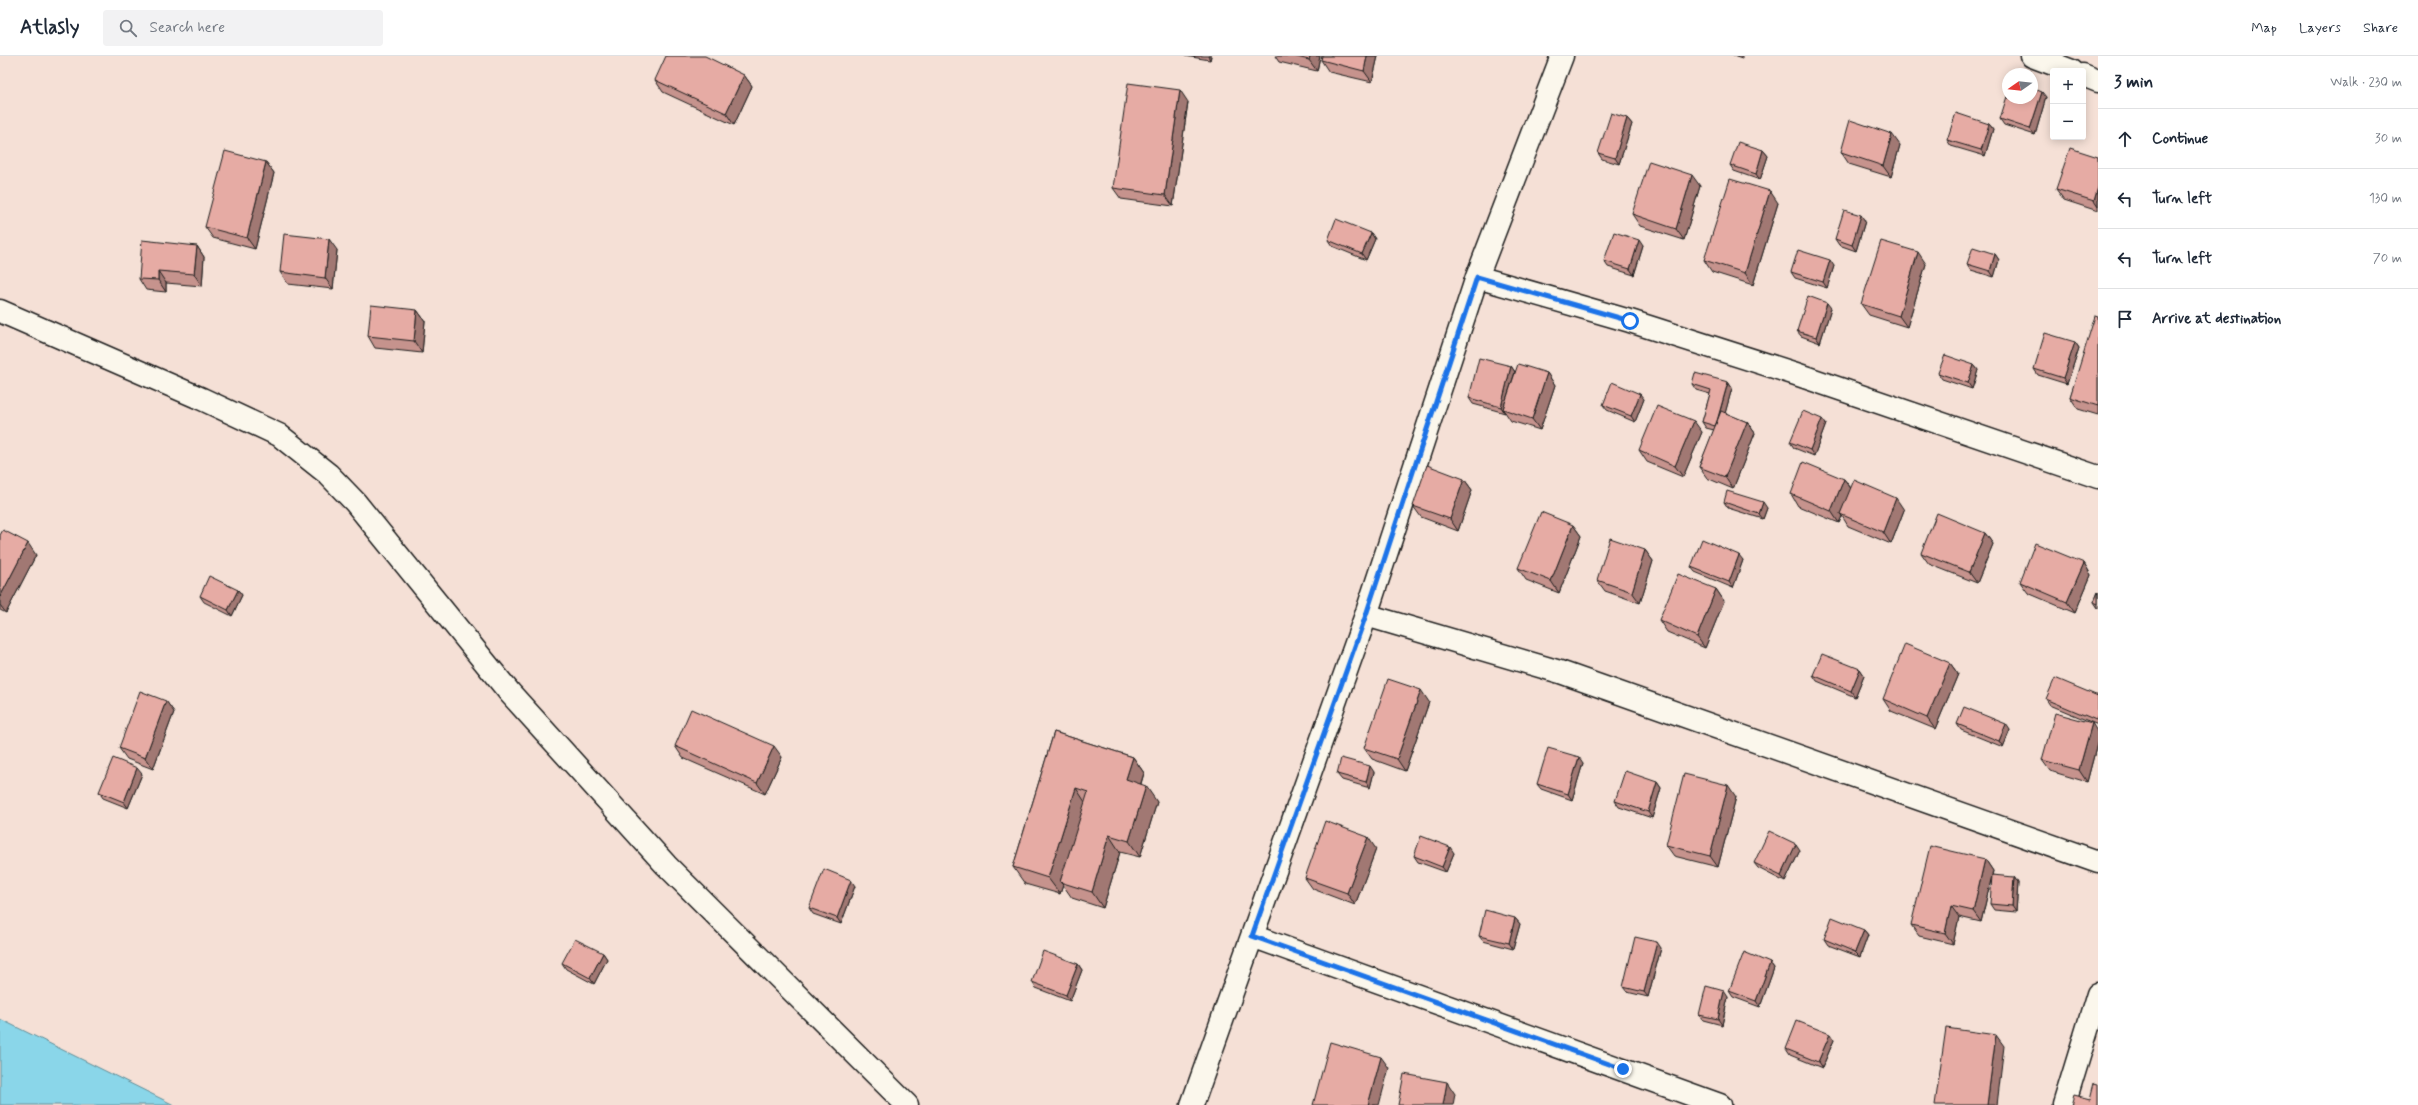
<!DOCTYPE html>
<meta charset="utf-8">
<style>
body{margin:0;font-family:Mynerve,sans-serif;background:#f2f2f3;color:#1f2937}
.controls{position:absolute;right:12px;top:12px;display:grid;overflow:hidden;border-radius:4px;box-shadow:0 2px 10px #0003}
.controls button{width:36px;height:36px;display:grid;place-items:center;padding:0;border:0;border-bottom:1px solid #e0e1e3;background:#fff;color:#1f2937;font:20px sans-serif}
.compass{position:absolute;left:2002px;top:12px;width:36px;height:36px;border-radius:50%;background:#fff;box-shadow:0 2px 10px #0003;rotate:256deg}
.stop{position:absolute;width:12px;height:12px;margin:-9px;border:3px solid #1a73e8;border-radius:50%;background:#fff}
.stop.end{background:#1a73e8;border-color:#fff;box-shadow:0 1px 4px #0008}
.list{margin:0;padding:0;list-style:none}
h2{display:flex;justify-content:space-between;align-items:center;height:52px;margin:0;padding:0 16px;font-size:17px}
h2 small{font-size:13px;font-weight:400;color:#747a83}
.list li{display:grid;grid-template-columns:26px 1fr auto;gap:12px;align-items:center;box-sizing:border-box;height:60px;padding:0 16px;border-top:1px solid #e0e1e3}
.list b{display:block;font-size:15px;white-space:nowrap}
.list em{font-size:13px;font-style:normal;color:#747a83}
.icon{flex:none;width:22px;height:22px;fill:none;stroke:currentColor;stroke-width:2;stroke-linecap:round;stroke-linejoin:round}
.map{position:relative;flex:none;width:2098px;height:1049px;overflow:hidden}
header{display:flex;align-items:center;gap:24px;box-sizing:border-box;height:56px;padding:0 20px;background:#fff;border-bottom:1px solid #e0e1e3}
header strong{font-size:19px}
nav{display:flex;gap:22px;margin-inline-start:auto;font-size:14px}
.search{width:280px;height:36px;background:#f2f2f3;display:flex;align-items:center;gap:10px;box-sizing:border-box;padding:0 14px;border-radius:4px;color:#747a83;font-size:15px}
main{display:flex}
aside{flex:1;background:#fff}
.map>svg:first-child{display:block}
.water{fill:#8ad6e9;stroke:#5e8c97}
.lines{fill:none;stroke-linecap:round;stroke-linejoin:round}
.minor-casing{stroke:#1c1c1c;stroke-width:25}
.minor{stroke:#fbf7ec;stroke-width:22}
.wall{fill:#c6938d;stroke:#1c1c1c}
.shaded-wall{fill:#a17873;stroke:#1c1c1c}
.building{fill:#e6aba4;stroke:#1c1c1c}
.route{stroke:#1a73e8;stroke-width:5}
</style>
<header>
<strong>Atlasly</strong>
<div class="search"><svg class="icon" aria-label="search" viewBox="0 0 24 24"><circle cx="10" cy="10" r="6"/><path d="M15 15l6 6"/></svg>Search here</div>
<nav><a>Map</a><a>Layers</a><a>Share</a></nav>
</header>
<main>
<div class="map">
<svg width="2098" height="1049" viewBox="0 0 2098 1049">
<rect width="100%" height="100%" fill="#f5e0d6"/>
<filter id="ink" filterUnits="userSpaceOnUse"><feTurbulence type="fractalNoise" baseFrequency=".025" numOctaves="2"/><feDisplacementMap in="SourceGraphic" scale="8" xChannelSelector="R" yChannelSelector="G"/><feConvolveMatrix kernelMatrix="1 2 1 2 8 2 1 2 1" color-interpolation-filters="sRGB"/></filter>
<g filter="url(#ink)">
<path class="water" d="M 0,963 L 174,1049 L 0,1049 Z"/>
<g class="lines">
<g class="minor-casing">
<path id="minor" d="M 2032,0 L 2072,15
M 2083,19 L 2098,25
M 1477,221 L 1630,265 L 1796,318 L 2098,421
M 0,255 L 202,343 L 279,379 L 328,418 L 355,446 L 510,637 L 666,809 L 907,1049
M 1366,559 L 1560,616 L 2098,806
M 1252,880 L 1720,1049
M 1192,1049 L 1366,559 L 1477,221 L 1562,0
M 2064,1049 L 2098,938"/>
</g>
<use href="#minor" class="minor"/>
</g>
<path class="wall" d="M 1185,0 L 1211,0 L 1210,4 Z
M 1275,0 L 1320,0 L 1317,15 L 1279,6 Z
M 1322,0 L 1378,0 L 1372,26 L 1329,16 L 1321,4 Z
M 1733,0 L 1742,0 L 1742,3 Z
M 744,19 L 752,30 L 734,69 L 663,36 L 655,24 Z
M 2046,41 L 2035,79 L 2004,69 L 2000,63 Z
M 1188,46 L 1173,150 L 1121,143 L 1113,132 Z
M 1627,62 L 1632,68 L 1619,108 L 1602,103 L 1598,97 Z
M 1989,68 L 1993,73 L 1985,100 L 1951,90 L 1947,84 Z
M 1900,89 L 1891,121 L 1849,108 L 1841,96 Z
M 1763,94 L 1768,100 L 1760,124 L 1734,115 L 1730,109 Z
M 2098,101 L 2098,155 L 2064,144 L 2056,133 Z
M 266,106 L 274,117 L 255,193 L 213,182 L 205,171 Z
M 1700,130 L 1684,184 L 1640,170 L 1632,158 Z
M 1778,147 L 1753,229 L 1712,216 L 1704,204 Z
M 1865,165 L 1856,195 L 1839,189 L 1835,183 Z
M 1371,177 L 1375,183 L 1366,204 L 1332,190 L 1328,184 Z
M 197,190 L 204,201 L 202,230 L 166,227 L 166,236 L 146,234 L 139,223 Z
M 1643,190 L 1634,219 L 1608,211 L 1604,205 Z
M 337,194 L 333,233 L 288,228 L 280,216 Z
M 1995,198 L 1999,204 L 1994,221 L 1971,214 L 1967,208 Z
M 1926,208 L 1907,271 L 1869,259 L 1861,248 Z
M 1834,210 L 1827,232 L 1795,222 L 1791,216 Z
M 1831,252 L 1820,287 L 1801,280 L 1797,275 Z
M 417,254 L 425,265 L 422,297 L 375,292 L 368,280 Z
M 2098,261 L 2098,359 L 2078,353 L 2070,341 Z
M 2075,286 L 2079,292 L 2067,328 L 2038,319 L 2034,313 Z
M 1974,309 L 1978,314 L 1972,333 L 1942,323 L 1938,317 Z
M 1511,310 L 1515,316 L 1547,317 L 1555,329 L 1540,374 L 1511,365 L 1505,356 L 1505,357 L 1473,348 L 1469,342 Z
M 1728,326 L 1732,332 L 1725,357 L 1747,366 L 1755,377 L 1733,433 L 1707,422 L 1699,411 L 1714,374 L 1706,372 L 1702,366 L 1710,338 L 1696,334 L 1692,328 Z
M 1644,343 L 1635,366 L 1607,354 L 1603,349 Z
M 1826,368 L 1814,400 L 1794,392 L 1790,386 Z
M 1702,376 L 1683,421 L 1647,406 L 1639,394 Z
M 1464,423 L 1472,434 L 1458,475 L 1421,461 L 1413,450 Z
M 1844,423 L 1851,432 L 1904,454 L 1891,488 L 1848,470 L 1842,460 L 1839,467 L 1798,450 L 1791,438 Z
M 1724,446 L 1767,452 L 1763,463 L 1728,452 Z
M 1573,469 L 1581,480 L 1559,537 L 1526,524 L 1518,512 Z
M 1985,477 L 1993,488 L 1977,527 L 1929,508 L 1921,497 Z
M 0,479 L 36,499 L 6,557 L 0,554 Z
M 1645,494 L 1653,505 L 1640,547 L 1605,535 L 1597,524 Z
M 1743,504 L 1733,532 L 1695,516 L 1691,511 Z
M 2084,507 L 2091,519 L 2075,557 L 2028,537 L 2020,526 Z
M 1716,533 L 1724,545 L 1705,592 L 1667,576 L 1659,564 Z
M 238,534 L 242,539 L 232,560 L 204,546 L 200,540 Z
M 2098,536 L 2098,552 L 2094,546 Z
M 1950,607 L 1958,618 L 1935,673 L 1891,655 L 1883,643 Z
M 1860,613 L 1864,619 L 1855,641 L 1817,625 L 1813,619 Z
M 2098,640 L 2098,669 L 2050,649 L 2046,643 Z
M 166,645 L 174,656 L 153,713 L 127,703 L 119,692 Z
M 1429,646 L 1405,715 L 1372,703 L 1364,692 Z
M 1957,668 L 2010,674 L 2003,691 L 1961,674 Z
M 1054,676 L 1133,701 L 1144,717 L 1141,728 L 1157,746 L 1140,801 L 1120,796 L 1103,852 L 1072,842 L 1063,829 L 1060,838 L 1025,828 L 1013,811 Z
M 2098,677 L 2098,684 L 2087,726 L 2050,715 L 2042,704 Z
M 675,690 L 782,701 L 765,738 L 683,702 Z
M 1583,707 L 1572,744 L 1541,733 L 1537,728 Z
M 1374,716 L 1370,732 L 1342,724 L 1337,718 Z
M 142,718 L 128,752 L 103,742 L 99,736 Z
M 1657,726 L 1661,732 L 1652,762 L 1619,751 L 1615,745 Z
M 1736,741 L 1718,811 L 1674,800 L 1666,789 Z
M 1376,793 L 1355,849 L 1313,833 L 1305,822 Z
M 1800,794 L 1785,826 L 1758,812 L 1754,807 Z
M 1454,797 L 1446,816 L 1418,806 L 1414,800 Z
M 1985,803 L 1993,815 L 1981,866 L 1959,861 L 1953,888 L 1919,880 L 1911,869 Z
M 2014,821 L 2018,827 L 2016,856 L 1994,854 L 1990,848 Z
M 855,830 L 841,868 L 813,858 L 809,852 Z
M 1515,862 L 1520,868 L 1513,893 L 1483,885 L 1479,880 Z
M 1864,874 L 1868,879 L 1860,901 L 1828,889 L 1824,883 Z
M 1661,892 L 1648,941 L 1627,936 L 1623,931 Z
M 603,897 L 607,903 L 594,928 L 566,913 L 562,907 Z
M 1770,907 L 1774,912 L 1760,951 L 1733,941 L 1729,935 Z
M 1078,908 L 1082,914 L 1070,945 L 1036,932 L 1032,926 Z
M 1728,941 L 1722,969 L 1703,964 L 1699,959 Z
M 1834,984 L 1822,1012 L 1790,999 L 1786,993 Z"/>
<path class="shaded-wall" d="M 1208,0 L 1211,0 L 1210,4 Z
M 1310,0 L 1320,0 L 1317,15 L 1309,4 Z
M 1367,0 L 1378,0 L 1372,26 L 1364,15 Z
M 744,19 L 752,30 L 734,69 L 726,57 Z
M 1180,34 L 1188,46 L 1173,150 L 1165,139 Z
M 2042,36 L 2046,41 L 2035,79 L 2030,73 Z
M 1627,62 L 1632,68 L 1619,108 L 1615,102 Z
M 1989,68 L 1993,73 L 1985,100 L 1981,94 Z
M 1892,78 L 1900,89 L 1891,121 L 1883,110 Z
M 1763,94 L 1768,100 L 1760,124 L 1756,118 Z
M 266,106 L 274,117 L 255,193 L 247,182 Z
M 1692,119 L 1700,130 L 1684,184 L 1676,173 Z
M 2098,131 L 2098,151 L 2094,145 Z
M 1770,135 L 1778,147 L 1753,229 L 1745,217 Z
M 1861,159 L 1865,165 L 1856,195 L 1852,189 Z
M 1371,177 L 1375,183 L 1366,204 L 1362,198 Z
M 329,183 L 337,194 L 333,233 L 325,222 Z
M 1639,184 L 1643,190 L 1634,219 L 1630,213 Z
M 197,190 L 204,201 L 202,230 L 194,218 Z
M 1918,196 L 1926,208 L 1907,271 L 1899,260 Z
M 1995,198 L 1999,204 L 1994,221 L 1990,215 Z
M 1830,204 L 1834,210 L 1827,232 L 1823,226 Z
M 158,215 L 166,227 L 166,236 L 158,224 Z
M 1827,247 L 1831,252 L 1820,287 L 1816,281 Z
M 417,254 L 425,265 L 422,297 L 414,285 Z
M 2075,286 L 2079,292 L 2067,328 L 2063,322 Z
M 1974,309 L 1978,314 L 1972,333 L 1968,327 Z
M 1511,310 L 1515,316 L 1503,353 L 1505,357 L 1501,351 Z
M 1547,317 L 1555,329 L 1540,374 L 1532,363 Z
M 1728,326 L 1732,332 L 1720,376 L 1716,370 Z
M 1640,338 L 1644,343 L 1635,366 L 1631,360 Z
M 1822,363 L 1826,368 L 1814,400 L 1810,394 Z
M 1694,365 L 1702,376 L 1683,421 L 1675,410 Z
M 1747,366 L 1755,377 L 1733,433 L 1725,421 Z
M 1464,423 L 1472,434 L 1458,475 L 1450,463 Z
M 1844,423 L 1852,434 L 1840,458 L 1842,460 L 1839,467 L 1831,455 Z
M 1896,442 L 1904,454 L 1891,488 L 1883,476 Z
M 1763,446 L 1767,452 L 1763,463 L 1759,458 Z
M 1573,469 L 1581,480 L 1559,537 L 1551,525 Z
M 1985,477 L 1993,488 L 1977,527 L 1969,516 Z
M 28,487 L 36,499 L 6,557 L 0,549 L 0,541 Z
M 1645,494 L 1653,505 L 1640,547 L 1632,536 Z
M 1739,499 L 1743,504 L 1733,532 L 1729,526 Z
M 2084,507 L 2091,519 L 2075,557 L 2067,546 Z
M 1716,533 L 1724,545 L 1705,592 L 1697,581 Z
M 238,534 L 242,539 L 232,560 L 228,554 Z
M 1950,607 L 1958,618 L 1935,673 L 1927,662 Z
M 1860,613 L 1864,619 L 1855,641 L 1851,635 Z
M 1421,634 L 1429,646 L 1405,715 L 1397,703 Z
M 166,645 L 174,656 L 153,713 L 145,702 Z
M 2092,667 L 2098,677 L 2098,684 L 2087,726 L 2079,714 Z
M 2006,668 L 2010,674 L 2003,691 L 1999,685 Z
M 774,690 L 782,701 L 765,738 L 757,727 Z
M 1133,701 L 1144,717 L 1137,740 L 1126,723 Z
M 1579,701 L 1583,707 L 1572,744 L 1568,738 Z
M 1370,710 L 1374,716 L 1370,732 L 1366,726 Z
M 137,712 L 142,718 L 128,752 L 124,746 Z
M 1657,726 L 1661,732 L 1652,762 L 1648,756 Z
M 1728,729 L 1736,741 L 1718,811 L 1710,800 Z
M 1146,730 L 1157,746 L 1140,801 L 1129,785 Z
M 1076,732 L 1087,749 L 1060,826 L 1063,829 L 1060,838 L 1048,822 Z
M 1109,779 L 1120,796 L 1103,852 L 1092,836 Z
M 1368,781 L 1376,793 L 1355,849 L 1347,837 Z
M 1796,788 L 1800,794 L 1785,826 L 1781,820 Z
M 1450,791 L 1454,797 L 1446,816 L 1442,811 Z
M 1985,803 L 1993,815 L 1981,866 L 1973,855 Z
M 2014,821 L 2018,827 L 2016,856 L 2012,850 Z
M 851,824 L 855,830 L 841,868 L 837,862 Z
M 1951,850 L 1959,861 L 1953,888 L 1945,877 Z
M 1515,862 L 1520,868 L 1513,893 L 1509,887 Z
M 1864,874 L 1868,879 L 1860,901 L 1855,896 Z
M 1657,886 L 1661,892 L 1648,941 L 1644,936 Z
M 603,897 L 607,903 L 594,928 L 590,922 Z
M 1770,907 L 1774,912 L 1760,951 L 1756,945 Z
M 1078,908 L 1082,914 L 1070,945 L 1066,939 Z
M 1724,935 L 1728,941 L 1722,969 L 1718,963 Z
M 1830,978 L 1834,984 L 1822,1012 L 1818,1006 Z
M 1996,979 L 2004,990 L 1997,1049 L 1987,1049 Z
M 1381,1001 L 1389,1012 L 1379,1049 L 1368,1049 Z
M 1447,1026 L 1455,1038 L 1453,1049 L 1443,1049 Z"/>
<path class="building" d="M 666,0 L 705,0 L 744,19 L 726,57 L 655,24 Z
M 1293,0 L 1310,0 L 1309,4 Z
M 1322,0 L 1367,0 L 1364,15 L 1321,4 Z
M 1128,27 L 1180,34 L 1165,139 L 1113,132 Z
M 2032,32 L 2042,36 L 2030,73 L 2000,63 L 2008,37 L 2008,42 L 2032,42 Z
M 1611,57 L 1627,62 L 1615,102 L 1598,97 Z
M 1956,57 L 1989,68 L 1981,94 L 1947,84 Z
M 1850,64 L 1892,78 L 1883,110 L 1841,96 Z
M 1738,86 L 1763,94 L 1756,118 L 1730,109 Z
M 2070,92 L 2098,101 L 2098,131 L 2094,145 L 2056,133 Z
M 225,95 L 266,106 L 247,182 L 205,171 Z
M 1649,105 L 1692,119 L 1676,173 L 1632,158 Z
M 1730,123 L 1770,135 L 1745,217 L 1704,204 Z
M 1844,154 L 1861,159 L 1852,189 L 1835,183 Z
M 1336,163 L 1371,177 L 1362,198 L 1328,184 Z
M 1614,176 L 1639,184 L 1630,213 L 1604,205 Z
M 284,178 L 329,183 L 325,222 L 280,216 Z
M 142,184 L 197,190 L 194,218 L 158,215 L 158,224 L 139,223 Z
M 1881,185 L 1918,196 L 1899,260 L 1861,248 Z
M 1973,191 L 1995,198 L 1990,215 L 1967,208 Z
M 1798,194 L 1830,204 L 1823,226 L 1791,216 Z
M 1808,240 L 1827,247 L 1816,281 L 1797,275 Z
M 371,249 L 417,254 L 414,285 L 368,280 Z
M 2095,260 L 2098,261 L 2098,350 L 2070,341 Z
M 2045,277 L 2075,286 L 2063,322 L 2034,313 Z
M 1945,299 L 1974,309 L 1968,327 L 1938,317 Z
M 1479,302 L 1511,310 L 1501,351 L 1469,342 Z
M 1518,308 L 1547,317 L 1532,363 L 1503,353 Z
M 1695,317 L 1728,326 L 1717,365 L 1715,370 L 1702,366 L 1711,334 L 1692,328 Z
M 1612,326 L 1640,338 L 1631,360 L 1603,349 Z
M 1657,350 L 1694,365 L 1675,410 L 1639,394 Z
M 1721,355 L 1747,366 L 1725,421 L 1699,411 Z
M 1803,355 L 1822,363 L 1810,394 L 1790,386 Z
M 1803,406 L 1844,423 L 1831,455 L 1791,438 Z
M 1427,409 L 1464,423 L 1450,463 L 1413,450 Z
M 1854,424 L 1896,442 L 1883,476 L 1840,458 Z
M 1727,435 L 1763,446 L 1759,458 L 1724,446 Z
M 1541,456 L 1573,469 L 1551,525 L 1518,512 Z
M 1937,457 L 1985,477 L 1969,516 L 1921,497 Z
M 3,474 L 28,487 L 0,541 L 0,479 Z
M 1610,482 L 1645,494 L 1632,536 L 1597,524 Z
M 1702,483 L 1739,499 L 1729,526 L 1691,511 Z
M 2035,487 L 2084,507 L 2067,546 L 2020,526 Z
M 1678,518 L 1716,533 L 1697,581 L 1659,564 Z
M 209,520 L 238,534 L 228,554 L 200,540 Z
M 2098,536 L 2098,548 L 2094,546 Z
M 1905,588 L 1950,607 L 1927,662 L 1883,643 Z
M 1822,598 L 1860,613 L 1851,635 L 1813,619 Z
M 2055,622 L 2098,640 L 2098,659 L 2096,664 L 2046,643 Z
M 1388,623 L 1421,634 L 1397,703 L 1364,692 Z
M 140,635 L 166,645 L 145,702 L 119,692 Z
M 1964,651 L 2006,668 L 1999,685 L 1957,668 Z
M 691,653 L 774,690 L 757,727 L 675,690 Z
M 2055,657 L 2092,667 L 2079,714 L 2042,704 Z
M 1054,676 L 1133,701 L 1126,723 L 1146,730 L 1129,785 L 1109,779 L 1092,836 L 1060,826 L 1088,736 L 1076,732 L 1048,822 L 1013,811 Z
M 1548,692 L 1579,701 L 1568,738 L 1537,728 Z
M 113,702 L 137,712 L 124,746 L 99,736 Z
M 1341,702 L 1370,710 L 1366,726 L 1337,718 Z
M 1625,715 L 1657,726 L 1648,756 L 1615,745 Z
M 1684,718 L 1728,729 L 1710,800 L 1666,789 Z
M 1325,765 L 1368,781 L 1347,837 L 1305,822 Z
M 1769,775 L 1796,788 L 1781,820 L 1754,807 Z
M 1421,780 L 1450,791 L 1442,811 L 1414,800 Z
M 1930,790 L 1985,803 L 1973,855 L 1951,850 L 1945,877 L 1911,869 Z
M 824,813 L 851,824 L 837,862 L 809,852 Z
M 1992,819 L 2014,821 L 2012,850 L 1990,848 Z
M 1485,854 L 1515,862 L 1509,887 L 1479,880 Z
M 1832,861 L 1864,874 L 1855,896 L 1824,883 Z
M 1635,881 L 1657,886 L 1644,936 L 1623,931 Z
M 575,883 L 603,897 L 590,922 L 562,907 Z
M 1043,895 L 1078,908 L 1066,939 L 1032,926 Z
M 1744,896 L 1770,907 L 1756,945 L 1729,935 Z
M 1706,930 L 1724,935 L 1718,963 L 1699,959 Z
M 1797,965 L 1830,978 L 1818,1006 L 1786,993 Z
M 1946,972 L 1996,979 L 1987,1049 L 1935,1049 Z
M 1330,986 L 1381,1001 L 1368,1049 L 1313,1049 Z
M 1404,1018 L 1447,1026 L 1443,1049 L 1398,1049 Z
M 2094,1027 L 2098,1028 L 2098,1049 L 2071,1049 L 2074,1039 L 2090,1043 Z"/>
</g>
<g class="lines" filter="url(#ink)">
<path class="route" d="M 1623,1013 L 1252,880 L 1366,559 L 1477,221 L 1630,265"/>
</g>
</svg>
<div class="controls">
<button>+</button>
<button>−</button>
</div>
<svg class="compass" viewBox="-18 -18 36 36"><path d="M0-13l5 13h-10z" fill="#e53935"/><path d="M0 13l5-13h-10z" fill="#747a83"/></svg>
<div class="stop" style="left:1630px;top:265px"></div>
<div class="stop end" style="left:1623px;top:1013px"></div>
</div>
<aside>
<h2>3 min<small>Walk · 230 m</small></h2>
<ul class="list">
<li><svg class="icon" aria-label="ahead" viewBox="0 0 24 24"><path d="M12 20V5M6 11l6-6 6 6"/></svg><div><b>Continue</b></div><em>30 m</em></li>
<li><svg class="icon" aria-label="left" viewBox="0 0 24 24"><path d="M17 20v-9H6M10 6l-5 5 5 5"/></svg><div><b>Turn left</b></div><em>130 m</em></li>
<li><svg class="icon" aria-label="left" viewBox="0 0 24 24"><path d="M17 20v-9H6M10 6l-5 5 5 5"/></svg><div><b>Turn left</b></div><em>70 m</em></li>
<li><svg class="icon" aria-label="arrive" viewBox="0 0 24 24"><path d="M6 21V4h12l-3 4 3 4H6"/></svg><div><b>Arrive at destination</b></div></li>
</ul>
</aside>
</main>
